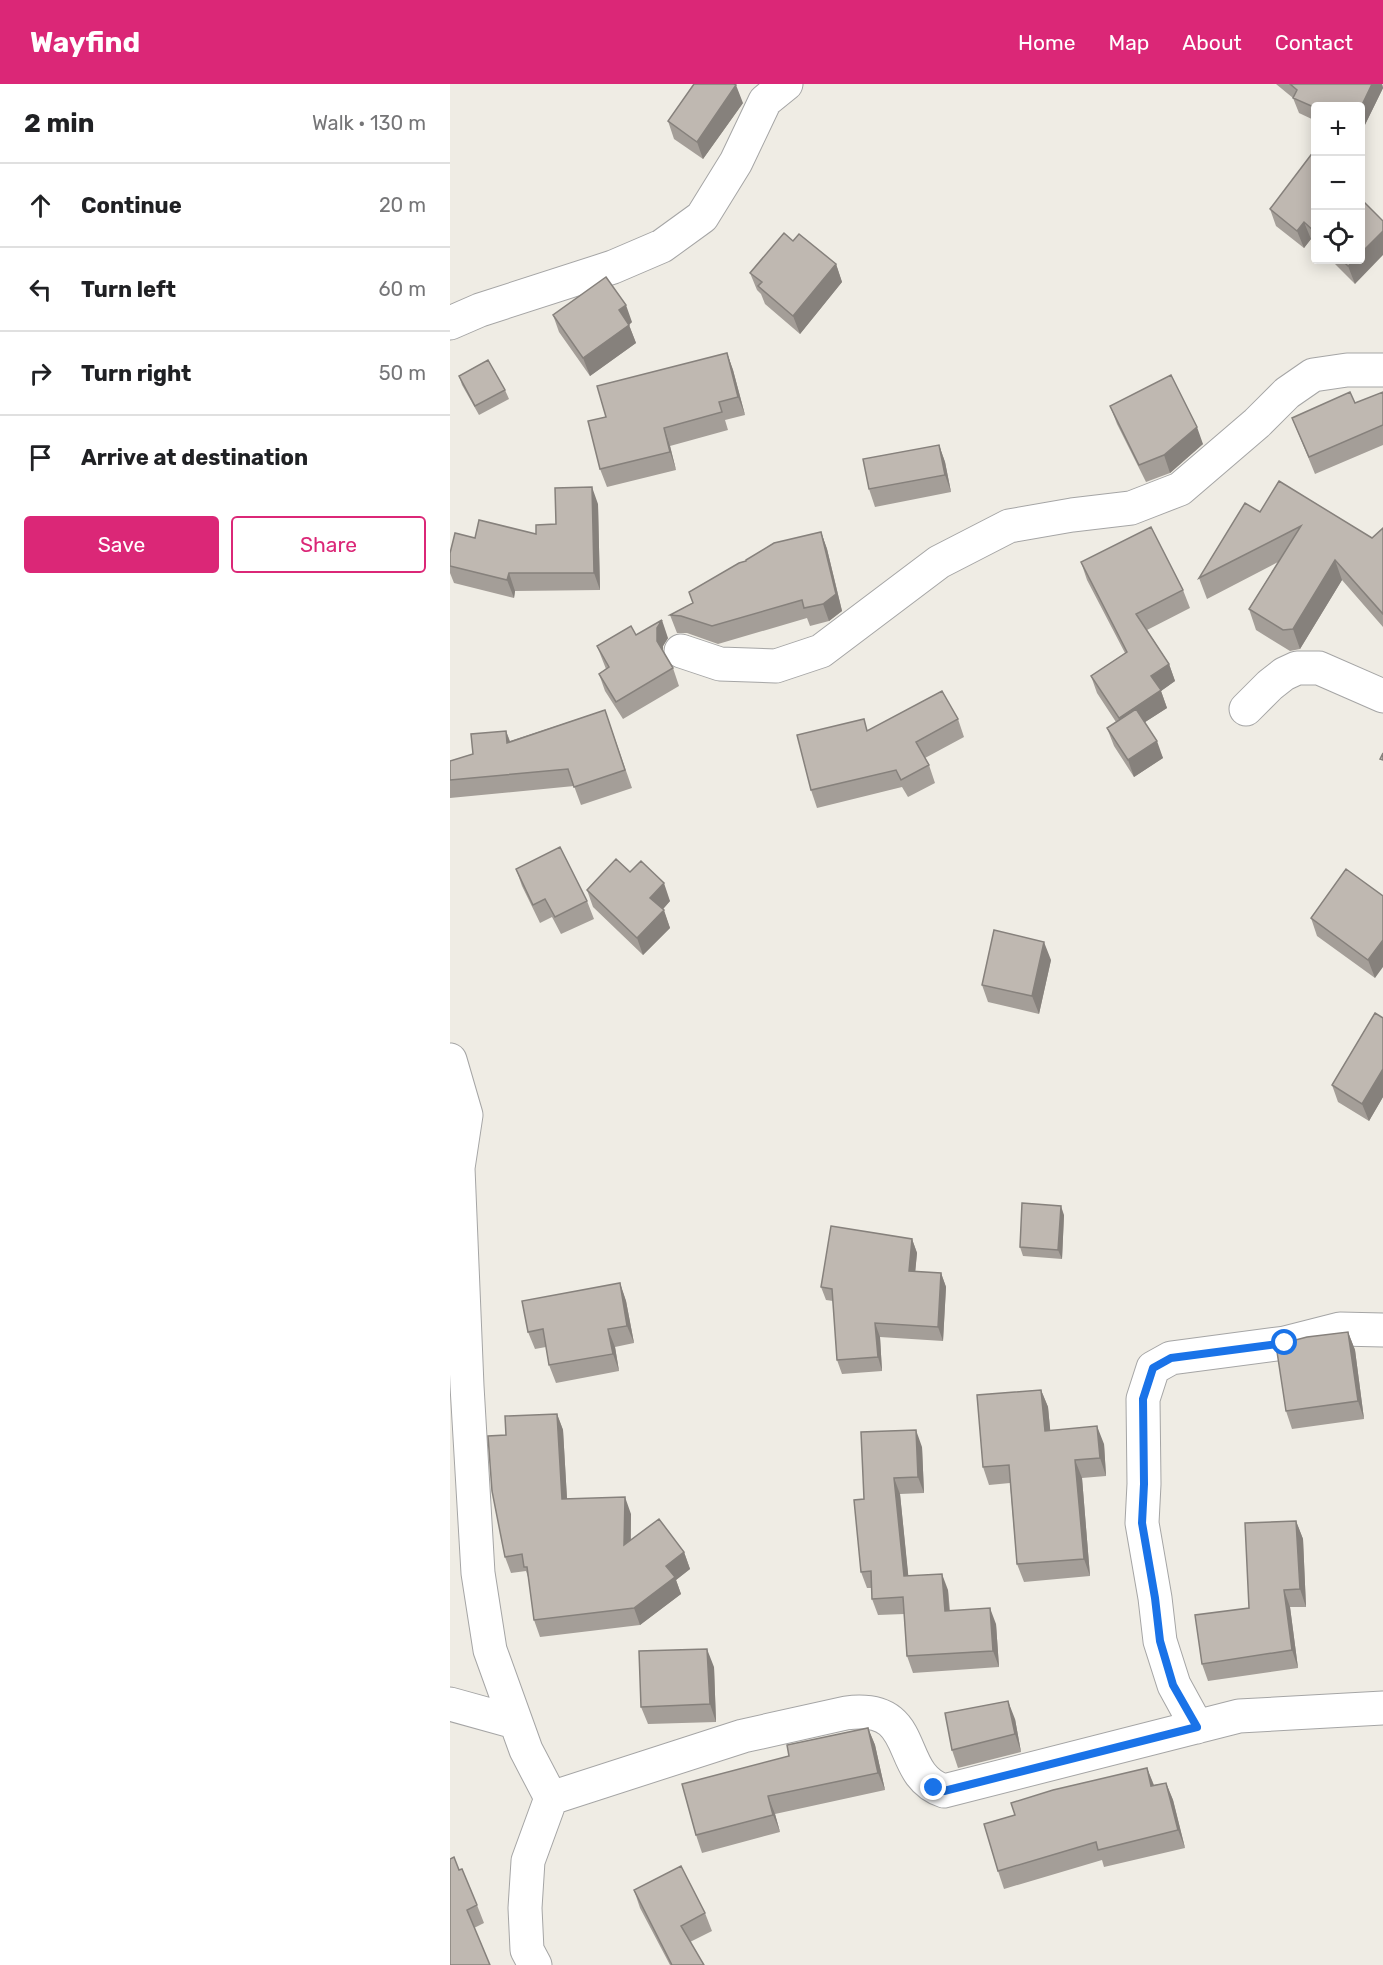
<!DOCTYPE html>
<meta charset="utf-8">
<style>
body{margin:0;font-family:Rubik,sans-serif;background:#f6f6f6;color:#202124}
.controls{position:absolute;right:18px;top:18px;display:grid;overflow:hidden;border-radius:6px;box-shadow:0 3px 15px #0003}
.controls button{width:54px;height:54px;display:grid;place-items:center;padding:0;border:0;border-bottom:2px solid #e0e0e0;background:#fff;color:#202124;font:30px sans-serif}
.stop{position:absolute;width:18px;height:18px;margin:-14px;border:4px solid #1a73e8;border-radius:50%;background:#fff}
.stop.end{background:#1a73e8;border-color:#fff;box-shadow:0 2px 6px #0008}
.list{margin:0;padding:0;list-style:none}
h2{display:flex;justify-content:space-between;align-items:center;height:78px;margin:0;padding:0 24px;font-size:26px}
h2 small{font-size:20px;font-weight:400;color:#757577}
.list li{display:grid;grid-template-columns:39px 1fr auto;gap:18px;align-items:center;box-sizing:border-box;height:84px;padding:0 24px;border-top:2px solid #e0e0e0}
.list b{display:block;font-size:22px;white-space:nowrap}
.list em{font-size:20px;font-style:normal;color:#757577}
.actions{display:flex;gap:12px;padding:18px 24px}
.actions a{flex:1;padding:14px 0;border:2px solid #db2777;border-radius:6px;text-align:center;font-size:21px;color:#db2777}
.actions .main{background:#db2777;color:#fff}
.icon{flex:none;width:33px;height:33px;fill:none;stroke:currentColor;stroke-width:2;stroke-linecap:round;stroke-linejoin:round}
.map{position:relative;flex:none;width:933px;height:1881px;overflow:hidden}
header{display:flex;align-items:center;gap:36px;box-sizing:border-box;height:84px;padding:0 30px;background:#db2777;color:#fff}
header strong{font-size:28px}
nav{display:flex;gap:33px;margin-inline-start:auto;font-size:21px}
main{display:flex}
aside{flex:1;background:#fff}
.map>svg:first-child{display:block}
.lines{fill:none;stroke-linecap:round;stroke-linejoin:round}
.minor-casing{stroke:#a5a5a5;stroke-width:35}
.minor{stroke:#fff;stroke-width:33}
.wall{fill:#a49e98}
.shaded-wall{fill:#86817c}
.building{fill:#bfb8b1;stroke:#86817c;stroke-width:1.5}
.route{stroke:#1a73e8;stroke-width:8}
</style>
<header>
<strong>Wayfind</strong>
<nav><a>Home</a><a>Map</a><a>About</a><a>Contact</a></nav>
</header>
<main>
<aside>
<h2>2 min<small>Walk · 130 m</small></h2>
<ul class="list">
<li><svg class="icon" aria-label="ahead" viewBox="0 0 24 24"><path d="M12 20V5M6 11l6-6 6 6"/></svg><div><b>Continue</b></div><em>20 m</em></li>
<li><svg class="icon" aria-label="left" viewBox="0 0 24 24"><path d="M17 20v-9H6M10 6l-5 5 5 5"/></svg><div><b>Turn left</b></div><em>60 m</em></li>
<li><svg class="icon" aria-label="right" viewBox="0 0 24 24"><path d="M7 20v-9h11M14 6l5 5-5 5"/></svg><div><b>Turn right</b></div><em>50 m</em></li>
<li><svg class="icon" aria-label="arrive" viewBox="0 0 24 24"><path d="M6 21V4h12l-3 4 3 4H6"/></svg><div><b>Arrive at destination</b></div></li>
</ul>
<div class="actions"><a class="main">Save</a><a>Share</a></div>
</aside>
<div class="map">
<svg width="933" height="1881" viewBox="0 0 933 1881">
<rect width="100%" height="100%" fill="#efece4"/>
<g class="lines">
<g class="minor-casing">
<path id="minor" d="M 0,239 L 30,226 L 163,183 L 212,162 L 252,133 L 286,78 L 315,17 L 336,0
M 231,567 L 270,580 L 326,582 L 371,567 L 489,478 L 559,442 L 622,431 L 681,424 L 730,405 L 807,339 L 837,309 L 863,291 L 897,286 L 933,286
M 796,625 L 820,601 L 834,590 L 847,584 L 869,584 L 933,612
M 0,976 L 16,1031 L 8,1084 L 17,1302 L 28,1489 L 40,1566 L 76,1666 L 101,1714
M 0,1620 L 65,1638
M 747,1643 L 724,1601 L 710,1557 L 705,1514 L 692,1439 L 694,1400 L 693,1315 L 703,1284 L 721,1274 L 835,1259 L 890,1245 L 933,1246
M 85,1881 L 77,1866 L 75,1824 L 78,1777 L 101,1714 L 293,1652 L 396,1629 C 473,1619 443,1690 494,1707 L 789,1632 L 933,1624"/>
</g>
<use href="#minor" class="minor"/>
</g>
<path class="wall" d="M 826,0 L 932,0 L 933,4 L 910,51 L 910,22 L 866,22 L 866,37 L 849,29 L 843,14 Z
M 293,19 L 253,75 L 224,55 L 218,37 Z
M 866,69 L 866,160 L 861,155 L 854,164 L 826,142 L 820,125 Z
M 343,157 L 386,180 L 392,198 L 350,250 L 315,220 L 311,210 L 307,206 L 300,189 Z
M 881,176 L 910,176 L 905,200 Z
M 103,231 L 182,238 L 179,241 L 186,259 L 140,292 L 109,248 Z
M 277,269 L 283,286 L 295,331 L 275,336 L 278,346 L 220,362 L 226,386 L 157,403 L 150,385 L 156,333 Z
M 9,292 L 55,306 L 59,315 L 29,331 L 12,301 Z
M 933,308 L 933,361 L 865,390 L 842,334 L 905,319 Z
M 660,322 L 753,360 L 720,389 L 696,398 L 667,340 Z
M 489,361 L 495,378 L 501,408 L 425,423 L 419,405 Z
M 148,420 L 150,506 L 65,507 L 64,514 L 4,499 L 0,489 L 0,469 L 25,454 L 86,450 Z
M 810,428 L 922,454 L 933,444 L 933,543 L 892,496 L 850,565 L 840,567 L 806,546 L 799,525 L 828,478 L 757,515 L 749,494 Z
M 371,448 L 377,465 L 392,527 L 379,537 L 360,542 L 357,534 L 268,560 L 237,549 L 227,549 L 220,531 L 243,519 L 296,477 Z
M 631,478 L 733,506 L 740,524 L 697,546 L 719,580 L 725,597 L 711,607 L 717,624 L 695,638 L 713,674 L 684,693 L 664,662 L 657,644 L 666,638 L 647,609 L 641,592 L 675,569 L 637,496 Z
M 186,551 L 218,554 L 213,562 L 213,568 L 223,584 L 229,602 L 173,635 L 155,607 L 149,590 L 156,585 L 147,562 Z
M 155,626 L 182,704 L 131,721 L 124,702 L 0,714 L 0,677 L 23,670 L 56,647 L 60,657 Z
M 508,635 L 514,653 L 475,674 L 479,681 L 485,699 L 458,713 L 452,703 L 367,724 L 361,706 L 418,647 Z
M 66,785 L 137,817 L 144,835 L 111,850 L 102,833 L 90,839 L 72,802 Z
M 180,788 L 220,817 L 213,825 L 220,844 L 193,871 L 143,823 L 137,806 Z
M 933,812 L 925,894 L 867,852 L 861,834 Z
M 601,876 L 589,930 L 538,918 L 532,901 Z
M 933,934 L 933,1013 L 919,1037 L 888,1018 L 882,1001 Z
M 614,1131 L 612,1175 L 573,1172 L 570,1163 Z
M 462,1155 L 467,1169 L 465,1188 L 491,1189 L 496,1203 L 493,1257 L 430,1253 L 432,1287 L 392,1290 L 387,1276 L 383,1217 L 376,1216 L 371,1203 Z
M 170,1199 L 176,1217 L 184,1259 L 165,1263 L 169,1287 L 106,1299 L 99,1281 L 96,1263 L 85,1265 L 78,1248 Z
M 898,1248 L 905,1266 L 914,1335 L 842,1345 L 836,1327 Z
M 591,1306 L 598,1323 L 600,1346 L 654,1360 L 656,1392 L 632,1394 L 640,1492 L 574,1498 L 567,1480 L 560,1399 L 539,1401 L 533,1383 Z
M 107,1330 L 113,1346 L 117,1415 L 181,1430 L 181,1456 L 234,1468 L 240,1485 L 226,1496 L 231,1510 L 190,1541 L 90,1553 L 84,1536 L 79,1496 L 76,1487 L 61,1489 L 55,1473 L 56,1351 Z
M 472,1363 L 474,1409 L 450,1410 L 458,1491 L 498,1506 L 500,1526 L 546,1540 L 549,1583 L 463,1589 L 457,1572 L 454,1530 L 428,1531 L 422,1515 L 422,1504 L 417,1504 L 411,1488 L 414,1415 Z
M 846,1437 L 853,1455 L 856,1523 L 840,1523 L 848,1584 L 758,1597 L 752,1580 L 799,1524 Z
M 264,1583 L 266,1638 L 198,1640 L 191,1623 Z
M 565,1635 L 571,1668 L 508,1684 L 502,1666 Z
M 418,1644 L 425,1661 L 435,1706 L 325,1730 L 330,1748 L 252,1769 L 246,1751 L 339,1672 Z
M 697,1684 L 704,1701 L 716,1699 L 723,1716 L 735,1764 L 654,1783 L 652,1776 L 554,1805 L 548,1787 L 565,1731 Z
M 9,1786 L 27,1821 L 34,1839 L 24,1844 L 0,1881 Z
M 184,1806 L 255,1829 L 262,1847 L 240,1858 L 254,1881 L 220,1881 L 190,1824 Z"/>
<path class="shaded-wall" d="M 922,0 L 932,0 L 933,4 L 910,51 L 910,25 Z
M 286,1 L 293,19 L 253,75 L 247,58 Z
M 854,138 L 861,155 L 854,164 L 847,147 Z
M 933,147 L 933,171 L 905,200 L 898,182 L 905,176 L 910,176 L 910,170 Z
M 386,180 L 392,198 L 350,250 L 343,232 Z
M 176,221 L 182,238 L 175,244 L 169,226 Z
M 179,241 L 186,259 L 140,292 L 133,274 Z
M 277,269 L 283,286 L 295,331 L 288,313 Z
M 747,343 L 753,360 L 720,389 L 714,371 Z
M 214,344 L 220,362 L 226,386 L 220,368 Z
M 489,361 L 495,378 L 501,408 L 495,391 Z
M 142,403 L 148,420 L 150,506 L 144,489 Z
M 371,448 L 377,465 L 392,527 L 379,537 L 373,520 Z
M 885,476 L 892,496 L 850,565 L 843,545 Z
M 59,489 L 65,507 L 64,514 L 57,496 Z
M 212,536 L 218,554 L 213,562 L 213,575 L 207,557 L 207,544 Z
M 719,580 L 725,597 L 711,607 L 717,624 L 675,651 L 669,634 L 701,592 Z
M 56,647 L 62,664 L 57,659 Z
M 707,657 L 713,674 L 684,693 L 678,676 Z
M 214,799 L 220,817 L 207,832 L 200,814 Z
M 214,826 L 220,844 L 193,871 L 187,854 Z
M 933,856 L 933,883 L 925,894 L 918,876 Z
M 594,858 L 601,876 L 589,930 L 582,912 Z
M 933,985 L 933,1013 L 919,1037 L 912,1020 Z
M 611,1122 L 614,1131 L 612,1175 L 608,1166 Z
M 462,1155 L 467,1169 L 464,1201 L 459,1187 Z
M 491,1189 L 496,1203 L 493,1257 L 488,1243 Z
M 170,1199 L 176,1217 L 184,1259 L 177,1242 Z
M 425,1239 L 430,1253 L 432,1287 L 428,1273 Z
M 158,1245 L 165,1263 L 169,1287 L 163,1270 Z
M 898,1248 L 905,1266 L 914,1335 L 908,1317 Z
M 591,1306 L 598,1323 L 602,1364 L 595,1347 Z
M 107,1330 L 113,1346 L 118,1432 L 112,1415 Z
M 647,1342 L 654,1360 L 656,1392 L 650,1374 Z
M 466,1346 L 472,1363 L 474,1409 L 468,1393 Z
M 625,1376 L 632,1394 L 640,1492 L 634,1475 Z
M 444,1394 L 450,1410 L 460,1508 L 454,1492 Z
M 175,1413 L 181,1430 L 180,1478 L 174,1461 Z
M 846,1437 L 853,1455 L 856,1523 L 850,1505 Z
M 234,1468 L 240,1485 L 226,1496 L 231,1510 L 190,1541 L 184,1524 L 216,1482 Z
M 492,1490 L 498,1506 L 500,1543 L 495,1527 Z
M 834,1506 L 840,1523 L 848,1584 L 842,1566 Z
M 540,1524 L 546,1540 L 549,1583 L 543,1567 Z
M 257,1565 L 264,1583 L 266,1638 L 260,1620 Z
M 558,1617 L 565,1635 L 571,1668 L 565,1650 Z
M 418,1644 L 425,1661 L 435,1706 L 428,1689 Z
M 697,1684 L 704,1702 L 701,1702 Z
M 716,1699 L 723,1716 L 735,1764 L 728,1746 Z
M 318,1712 L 325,1730 L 330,1748 L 323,1731 Z"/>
<path class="building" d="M 244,0 L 284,0 L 286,1 L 247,58 L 218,37 Z
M 840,0 L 922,0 L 910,25 L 910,22 L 866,22 L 866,24 L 843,14 L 847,6 Z
M 864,67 L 866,69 L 866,149 L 854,138 L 847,147 L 820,125 Z
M 910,114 L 933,137 L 933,147 L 910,170 Z
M 334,149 L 343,157 L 349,150 L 386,180 L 343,232 L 308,202 L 312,198 L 300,189 Z
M 892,176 L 905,176 L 898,182 Z
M 156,193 L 176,221 L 169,226 L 179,241 L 133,274 L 103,231 Z
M 277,269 L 288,313 L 269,318 L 272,328 L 214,344 L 220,368 L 150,385 L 138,337 L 156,333 L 147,302 Z
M 38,276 L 55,306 L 25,322 L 9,292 Z
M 721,291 L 747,343 L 714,371 L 689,381 L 660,322 Z
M 900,308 L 905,319 L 933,308 L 933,341 L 859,373 L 842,334 Z
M 489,361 L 495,391 L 419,405 L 413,375 Z
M 829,397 L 922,454 L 933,444 L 933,530 L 885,476 L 843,545 L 833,546 L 799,525 L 851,442 L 749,494 L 795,419 L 810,428 Z
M 142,403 L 144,489 L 59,489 L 57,496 L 0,482 L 0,469 L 5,449 L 25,454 L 29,436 L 86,450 L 86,441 L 106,440 L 105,404 Z
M 701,443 L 733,506 L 686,530 L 719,580 L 701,592 L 711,606 L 669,634 L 641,592 L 677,568 L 631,478 Z
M 371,448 L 386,510 L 373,520 L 354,524 L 352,516 L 262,542 L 231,532 L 220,531 L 243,519 L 239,508 L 289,479 L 296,477 L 296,476 L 324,459 Z
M 212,536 L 207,544 L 207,557 L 223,584 L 166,618 L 149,590 L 159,583 L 147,562 L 181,542 L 186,551 Z
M 492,607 L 508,635 L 466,658 L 479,681 L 451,696 L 446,686 L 361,706 L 347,651 L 414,635 L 417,647 Z
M 686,625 L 707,657 L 678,676 L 657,644 Z
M 155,626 L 175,686 L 124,703 L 118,685 L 0,696 L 0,677 L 23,670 L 21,650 L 56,647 L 57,659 Z
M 933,669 L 933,676 L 930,675 Z
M 110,763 L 137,817 L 105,833 L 95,815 L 83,821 L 66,785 Z
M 166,775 L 180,788 L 191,777 L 214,799 L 200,814 L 214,826 L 187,854 L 137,806 Z
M 896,785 L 933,812 L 933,856 L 918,876 L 861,834 Z
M 544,846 L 594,858 L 582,912 L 532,901 Z
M 925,929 L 933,934 L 933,985 L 912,1020 L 882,1001 Z
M 572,1119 L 611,1122 L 608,1166 L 570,1163 Z
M 381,1142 L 462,1155 L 459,1187 L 491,1189 L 488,1243 L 425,1239 L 428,1273 L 387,1276 L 382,1205 L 371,1203 Z
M 170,1199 L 177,1242 L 158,1245 L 163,1270 L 99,1281 L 93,1245 L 78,1248 L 72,1217 Z
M 898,1248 L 908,1317 L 836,1327 L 826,1261 L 857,1253 Z
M 591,1306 L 595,1347 L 647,1342 L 650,1374 L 625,1376 L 634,1475 L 567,1480 L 559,1381 L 533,1383 L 527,1311 Z
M 107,1330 L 112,1415 L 175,1413 L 174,1461 L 209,1435 L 234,1468 L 216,1482 L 225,1493 L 184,1524 L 84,1536 L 77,1483 L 74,1483 L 72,1470 L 55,1473 L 42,1407 L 38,1352 L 56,1351 L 55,1332 Z
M 466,1346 L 468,1393 L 444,1394 L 454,1492 L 492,1490 L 495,1527 L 540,1524 L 543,1567 L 457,1572 L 453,1513 L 422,1515 L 421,1487 L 411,1488 L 404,1416 L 414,1415 L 411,1348 Z
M 846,1437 L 850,1505 L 834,1506 L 842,1566 L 752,1580 L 745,1531 L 799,1524 L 795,1439 Z
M 257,1565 L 260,1620 L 191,1623 L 189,1567 Z
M 558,1617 L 565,1650 L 502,1666 L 495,1629 Z
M 418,1644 L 428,1689 L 318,1712 L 323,1731 L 246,1751 L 232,1700 L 339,1672 L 337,1661 Z
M 697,1684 L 701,1702 L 716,1699 L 728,1746 L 648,1766 L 646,1758 L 548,1787 L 534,1740 L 565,1731 L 561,1719 L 603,1706 Z
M 4,1773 L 9,1786 L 12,1785 L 27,1821 L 17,1826 L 40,1881 L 0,1881 L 0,1775 Z
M 231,1782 L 255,1829 L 231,1842 L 254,1881 L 222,1881 L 184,1806 Z"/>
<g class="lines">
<path class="route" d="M 484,1704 L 494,1707 L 747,1643 L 723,1601 L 710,1557 L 705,1514 L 692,1439 L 694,1400 L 693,1315 L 703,1284 L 721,1274 L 835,1259"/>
</g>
</svg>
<div class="controls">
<button>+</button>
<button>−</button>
<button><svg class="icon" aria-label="locate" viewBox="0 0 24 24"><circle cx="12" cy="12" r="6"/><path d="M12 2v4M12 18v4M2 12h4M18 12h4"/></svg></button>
</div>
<div class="stop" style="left:835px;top:1259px"></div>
<div class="stop end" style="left:484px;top:1704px"></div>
</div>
</main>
